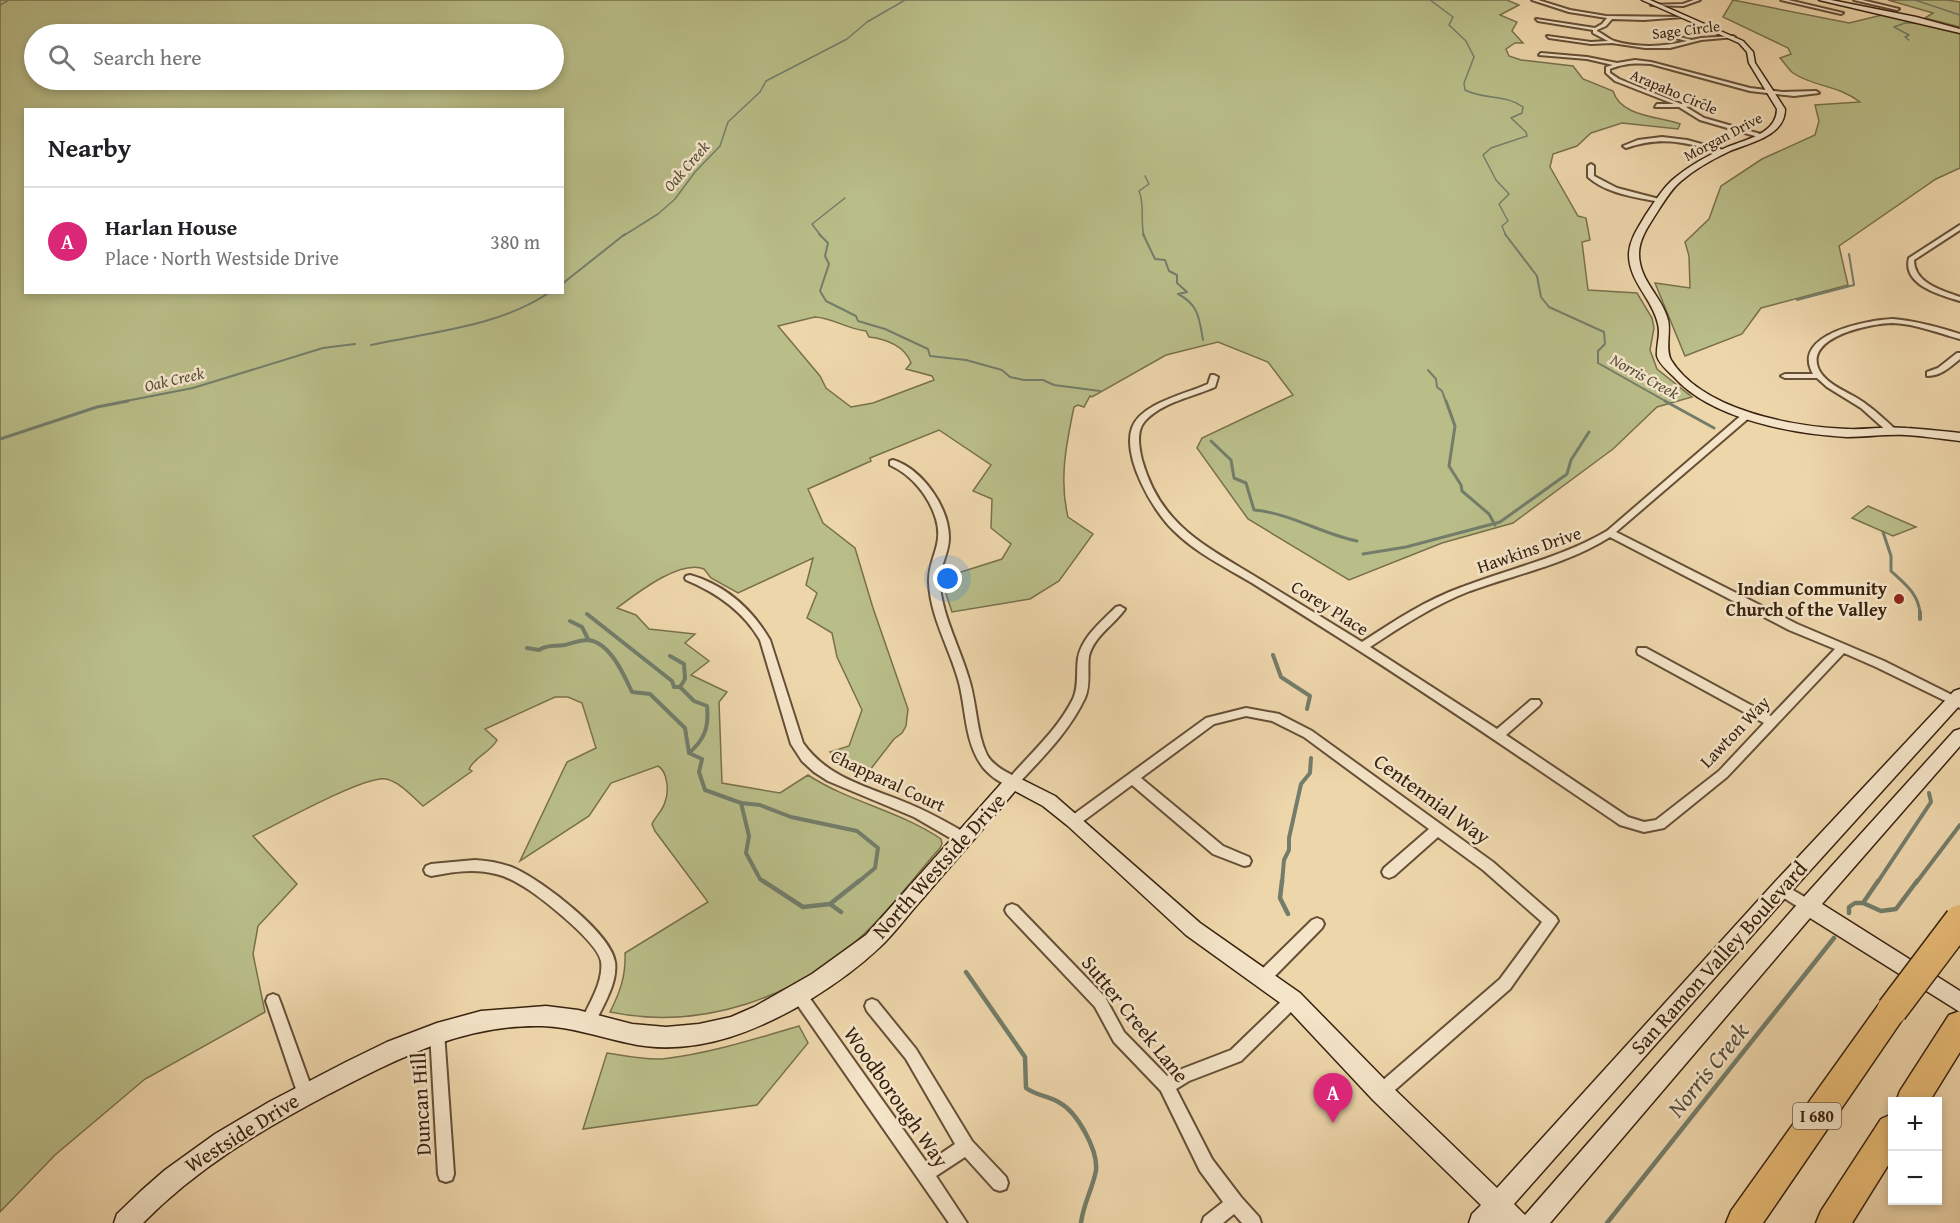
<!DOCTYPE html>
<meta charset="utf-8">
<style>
body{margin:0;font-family:"Gentium Book Plus",serif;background:#f2f2f2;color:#202124}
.controls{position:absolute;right:18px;bottom:18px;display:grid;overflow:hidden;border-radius:0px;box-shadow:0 3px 9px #0003}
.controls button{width:54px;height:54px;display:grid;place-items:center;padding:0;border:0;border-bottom:2px solid #e0e0e0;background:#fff;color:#202124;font:30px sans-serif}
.you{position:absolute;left:948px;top:579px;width:21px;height:21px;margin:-15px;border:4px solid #fff;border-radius:50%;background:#1a73e8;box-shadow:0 0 0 9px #1a73e833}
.badge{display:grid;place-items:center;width:39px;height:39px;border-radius:50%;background:#db2777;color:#fff;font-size:20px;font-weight:700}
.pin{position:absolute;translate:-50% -50px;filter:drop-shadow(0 2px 3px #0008)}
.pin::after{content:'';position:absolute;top:32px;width:21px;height:18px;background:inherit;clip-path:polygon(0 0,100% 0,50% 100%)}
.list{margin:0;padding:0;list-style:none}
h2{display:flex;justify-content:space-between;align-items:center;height:78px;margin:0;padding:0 24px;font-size:26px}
h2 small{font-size:20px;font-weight:400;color:#757577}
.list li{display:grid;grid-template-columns:39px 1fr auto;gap:18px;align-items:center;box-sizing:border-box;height:108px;padding:0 24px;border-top:2px solid #e0e0e0}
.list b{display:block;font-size:22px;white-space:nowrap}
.list p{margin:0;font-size:20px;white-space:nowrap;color:#757577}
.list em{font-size:20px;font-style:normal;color:#757577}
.icon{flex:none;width:33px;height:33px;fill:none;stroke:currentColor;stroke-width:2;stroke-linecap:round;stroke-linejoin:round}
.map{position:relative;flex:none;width:1960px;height:1223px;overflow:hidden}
.search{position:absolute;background:#fff;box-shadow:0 3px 9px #0003;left:24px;top:24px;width:540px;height:66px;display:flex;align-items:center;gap:15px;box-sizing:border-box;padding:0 21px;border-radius:33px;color:#757577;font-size:22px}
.panel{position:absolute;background:#fff;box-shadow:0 3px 9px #0003;left:24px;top:108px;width:540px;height:186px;border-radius:0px}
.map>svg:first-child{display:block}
.green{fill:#b9bd88;stroke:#78704c;stroke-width:1.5;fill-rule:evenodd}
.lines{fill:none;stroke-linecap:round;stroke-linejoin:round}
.stream-far4{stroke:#737d6a;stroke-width:1.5}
.stream-far3{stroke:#737d6a;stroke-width:2}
.stream-far2{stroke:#737d6a;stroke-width:3}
.stream-far1{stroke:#737d6a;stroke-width:4}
.stream{stroke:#737d6a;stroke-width:4.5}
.street-casing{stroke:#664f36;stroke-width:4}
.secondary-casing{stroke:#38220f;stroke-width:3}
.highway-casing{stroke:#38220f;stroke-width:3}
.street{fill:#f4e4c8;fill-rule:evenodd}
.secondary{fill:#f4e4c8;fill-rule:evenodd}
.highway{fill:#e7bb76;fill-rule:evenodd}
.highway-bridge-casing{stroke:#38220f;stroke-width:33;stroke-linecap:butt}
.highway-bridge{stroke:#e7bb76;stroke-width:30}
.poi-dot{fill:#8f2418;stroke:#f4e4c8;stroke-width:2}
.labels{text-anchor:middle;stroke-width:5;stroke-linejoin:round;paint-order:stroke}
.far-street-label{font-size:15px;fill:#38220f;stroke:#f4e4c8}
.far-water-label{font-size:16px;font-style:italic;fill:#554f3c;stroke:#f4e4c8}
.shield{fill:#f4e4c8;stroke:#705c46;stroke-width:1.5}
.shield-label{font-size:16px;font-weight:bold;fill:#38220f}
.street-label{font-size:18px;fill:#38220f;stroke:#f4e4c8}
.poi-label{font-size:18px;font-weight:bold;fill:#38220f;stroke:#f4e4c8;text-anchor:end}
.near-street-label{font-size:21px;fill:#38220f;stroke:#f4e4c8}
.near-water-label{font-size:24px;font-style:italic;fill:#554f3c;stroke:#f4e4c8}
</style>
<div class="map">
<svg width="1960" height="1223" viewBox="0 0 1960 1223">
<rect width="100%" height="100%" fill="#eed6ab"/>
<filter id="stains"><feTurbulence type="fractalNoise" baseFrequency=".00333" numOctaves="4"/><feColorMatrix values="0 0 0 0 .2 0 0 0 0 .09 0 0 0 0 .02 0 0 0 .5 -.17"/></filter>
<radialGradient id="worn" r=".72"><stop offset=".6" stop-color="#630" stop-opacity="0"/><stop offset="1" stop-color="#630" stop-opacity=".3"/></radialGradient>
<path class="green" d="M 0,0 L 1507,0 L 1519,5 L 1500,15 L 1517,22 L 1512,31 L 1523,43 L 1515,43 L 1506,49 L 1509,56 L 1521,60 L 1573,66 L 1583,79 L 1613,91 C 1621,117 1658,116 1680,124 L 1678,129 L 1622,123 L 1591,133 L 1577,146 L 1553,154 L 1550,167 L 1578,216 L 1586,218 L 1590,240 L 1582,242 L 1588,290 L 1637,293 L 1652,318 L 1654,328 L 1650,350 L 1657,369 L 1692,397 L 1657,407 L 1613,449 L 1513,523 L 1442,543 L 1349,580 L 1248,519 L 1197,448 L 1202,438 L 1293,395 L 1268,362 L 1218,342 L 1166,355 L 1092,397 L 1090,396 L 1084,407 L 1078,405 L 1074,407 C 1066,445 1059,480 1068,517 L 1093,534 L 1059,581 L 1030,599 L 952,612 L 946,594 L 945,577 L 1002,559 L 1011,544 L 991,528 L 992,499 L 973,491 L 991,465 L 939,430 L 870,458 L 871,461 L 808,489 L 823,523 L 855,548 L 873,608 L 908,709 L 906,726 L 902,733 L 894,739 L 866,775 L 846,765 L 830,752 L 849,746 L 862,710 L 837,657 L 832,633 L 807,618 L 817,593 L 806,585 L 813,558 L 738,593 L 711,578 L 704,569 C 680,559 636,594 617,608 L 636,615 L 649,629 L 695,634 L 685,643 L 709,661 L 691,675 L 727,692 L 719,702 L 722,783 L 780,793 L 808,775 C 849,802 900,811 941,839 L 942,844 L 940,848 C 915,876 892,907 865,933 C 797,998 702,1031 610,1012 C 620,992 626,976 625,953 L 708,902 L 655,831 L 652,824 C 656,816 663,810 665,802 C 669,792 668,772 658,766 L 611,783 L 589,816 L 520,861 L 567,762 L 596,748 L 582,703 L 568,697 L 555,697 L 485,729 L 497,740 C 490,753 476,755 469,769 L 472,771 L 423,806 C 413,797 400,782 386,779 C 365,775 276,825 253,836 L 297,884 L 258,926 L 253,954 L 265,1012 L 145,1079 L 55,1155 L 0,1212 ZM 34,34 L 554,34 L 554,80 L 34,80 ZM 26,110 L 562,110 L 562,292 L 26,292 ZM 815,317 C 833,318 847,329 866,331 L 869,337 C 886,339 905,346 911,363 L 906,369 L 932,376 L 934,380 L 873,403 L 851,407 L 826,388 L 820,376 L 778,326 Z
M 1733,0 L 1849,23 L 1882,15 L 1934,25 L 1960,33 L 1960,168 L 1936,179 L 1839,246 L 1848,285 L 1761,308 L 1742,334 L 1685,356 L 1655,283 L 1690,288 L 1689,256 L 1685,242 L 1709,219 L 1721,186 L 1762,159 L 1815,135 L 1819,121 L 1815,105 L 1860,102 C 1838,85 1814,87 1793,73 C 1788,69 1784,62 1780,58 L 1791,54 L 1788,48 L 1723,17 Z
M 1888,0 L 1947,0 L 1960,2 L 1960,27 L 1925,18 L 1933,13 Z
M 1868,506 L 1916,527 L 1893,536 L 1852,518 Z
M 799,1026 L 808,1043 L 757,1105 L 583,1129 L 607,1053 C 625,1056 644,1060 662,1059 C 708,1054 755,1039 799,1026 Z"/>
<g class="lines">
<path class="stream-far4" d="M 1430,0 L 1453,17 L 1449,25 L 1466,41 L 1474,57 L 1464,83 L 1465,90 C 1484,100 1506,94 1523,107 L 1522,113 L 1511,118 L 1526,132 L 1527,136 L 1491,148 L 1483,155 L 1496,180 L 1509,194 L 1499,204 L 1508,221 L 1502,226 L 1506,236
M 1915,0 L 1960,15
M 0,5 L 9,0
M 1909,40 L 1905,37 L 1909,35 L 1894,27 L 1905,23 L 1921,23
M 623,236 L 658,214 L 675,199 L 695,172 L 720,146 L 728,122 L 760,92 L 766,81 L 847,39 L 867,22 L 905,0
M 821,236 L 812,224 L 845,198
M 1144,236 C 1140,221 1145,205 1139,191 L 1149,184 L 1145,176"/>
<path class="stream-far3" d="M 819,234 L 828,243 L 825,256 L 829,264 L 820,291 L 826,301 L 856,316 L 858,321 L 885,329 L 928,349 L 930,356 L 966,360 L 1002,370 L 1010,377 L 1024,380 L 1043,380 L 1054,385 L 1100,391
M 1143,234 L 1155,259 L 1165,260 L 1169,271 L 1177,275 L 1177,283 L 1187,292 L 1178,294 C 1199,305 1199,318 1203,340
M 1505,234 L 1537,276 L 1541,297 L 1549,307 L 1604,332 L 1605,344 L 1598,351 L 1598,363 L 1667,402
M 562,284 L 625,234
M 1797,300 L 1854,285 L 1849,254
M 371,345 C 430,332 499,327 550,292
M 1428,370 L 1436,379 L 1437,387 L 1442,391 L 1446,402
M 121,402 L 193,388 L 323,348 L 355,344"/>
<path class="stream-far2" d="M 1446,401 L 1455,426 L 1449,466 L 1461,485 L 1462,491 L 1489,514 L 1495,525
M 1665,401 L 1714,428
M 0,439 L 97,407 L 128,401
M 1211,441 L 1231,460 L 1234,478 L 1246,483 L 1254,510 C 1290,513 1322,534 1357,541
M 1883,532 L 1891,556 L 1891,571 C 1905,584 1919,594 1920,614
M 1363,554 L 1406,547 L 1500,522 L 1567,474 L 1571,460 L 1589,432"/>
<path class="stream-far1" d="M 587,614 L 672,681 L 674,687 L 680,687 L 694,701 L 707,706 C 709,727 705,739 689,753
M 1920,619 L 1920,612
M 570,621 L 582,627 L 588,639
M 527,648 L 539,650 C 549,644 554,647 565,645 C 573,643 580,640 588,640 C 610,642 624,675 632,692 L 650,694 L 685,728 L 689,753
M 1273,655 L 1281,677 L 1310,696 L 1307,709
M 670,656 L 684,664 L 685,679 L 680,687
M 689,753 L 702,759 L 699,772 L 705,790 L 741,803 L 749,836 L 746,853 L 760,879 L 766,883
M 741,803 L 760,805 L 791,817 L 857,831 L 878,848 L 875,868 L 857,883
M 1282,883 L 1284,860 L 1289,850 L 1289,838 L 1301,784 L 1310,773 L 1311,758
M 1877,883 L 1931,802 L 1929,793
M 1916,883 L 1960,825"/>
<path class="stream" d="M 763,881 L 803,907 L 830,904 L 841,912
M 1282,881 L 1280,898 L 1288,914
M 1863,903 L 1881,911 L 1896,909 L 1917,881
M 830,904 L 859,881
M 1849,913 L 1849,907 L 1855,903 L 1863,903 L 1878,881
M 966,972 L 1025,1057 L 1026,1088 C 1037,1096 1049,1096 1060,1103 C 1077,1112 1098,1150 1096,1170 C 1094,1185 1083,1204 1081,1223
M 1607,1223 L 1834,938"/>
<g class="street-casing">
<path id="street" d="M 1532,0 L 1538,0 L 1570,10 L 1606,16 L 1683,17 L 1644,20 L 1612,19 L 1606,26 L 1597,30 L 1597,31 C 1603,34 1609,39 1614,41 C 1636,48 1665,47 1687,41 L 1663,35 L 1663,33 L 1692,40 L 1701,38 L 1733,36 L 1735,37 L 1701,40 L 1670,48 L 1645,48 L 1612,43 L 1591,44 L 1549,38 L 1547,36 L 1591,42 L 1608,41 L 1593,33 L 1593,30 L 1538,21 L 1536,19 L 1595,28 L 1602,24 L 1607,18 L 1569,12 Z
M 1694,0 L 1700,0 L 1683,6 L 1651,5 L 1683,4 Z
M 1781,0 L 1788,0 L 1843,13 L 1841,14 Z
M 1854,0 L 1862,0 L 1899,9 L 1897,10 Z
M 1541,53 L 1587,57 L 1617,63 L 1635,60 L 1651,62 L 1750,88 L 1783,92 L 1816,91 L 1819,93 L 1794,96 L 1750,91 L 1651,64 C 1636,63 1625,63 1610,69 L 1610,73 L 1619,79 L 1681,104 L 1705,101 L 1705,103 L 1686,107 L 1704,118 L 1764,135 L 1765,136 L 1762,138 L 1700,120 L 1679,107 L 1655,107 L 1657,104 L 1674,104 L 1615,81 L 1606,73 L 1606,67 L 1613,65 L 1587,59 L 1539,55 Z
M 1662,137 L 1687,140 L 1727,151 L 1724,153 C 1686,143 1664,135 1626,148 L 1623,146 L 1638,140 Z
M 1591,164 L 1594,166 L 1594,176 L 1617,188 L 1663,200 L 1660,202 C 1636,197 1607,194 1588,177 L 1588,166 Z
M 1960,225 L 1960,230 L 1914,260 C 1914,283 1941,290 1960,297 L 1960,301 C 1940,295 1902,285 1909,258 Z
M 1893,319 C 1916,321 1938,327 1960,334 L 1960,339 C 1938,333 1916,324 1893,323 C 1871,323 1803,337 1819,370 C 1828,387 1853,393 1867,405 C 1877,412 1886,421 1895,429 L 1895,433 L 1889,433 L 1861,408 L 1827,387 L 1817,378 L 1785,378 L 1781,376 L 1785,374 L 1813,374 C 1790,334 1868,320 1893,319 Z
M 1957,353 L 1960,353 L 1960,359 C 1950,367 1941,376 1927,376 L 1927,372 L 1938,368 Z
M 1211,375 L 1214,375 L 1218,377 L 1215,387 C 1193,397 1162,402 1145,421 C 1136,431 1139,447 1142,460 C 1161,527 1206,546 1261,580 C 1294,600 1328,621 1362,642 C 1394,621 1426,600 1462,587 C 1511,568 1561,558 1607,531 L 1744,413 L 1750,413 L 1750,417 L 1616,532 L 1797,624 L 1884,661 L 1960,699 L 1960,708 L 1876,667 L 1844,653 L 1727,777 L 1664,828 L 1644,832 L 1620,825 C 1524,760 1430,695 1333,634 C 1306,617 1279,600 1252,583 C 1225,567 1196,553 1173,530 C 1153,511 1122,457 1132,428 C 1141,403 1186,394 1208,384 ZM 1610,537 L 1789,630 L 1835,649 L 1771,716 L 1646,648 L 1638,648 L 1637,651 L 1638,654 L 1764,723 L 1719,771 L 1656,820 L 1644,822 L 1628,817 L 1506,735 L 1539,706 L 1541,703 L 1539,700 L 1531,700 L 1497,729 L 1370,647 C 1402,626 1434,605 1470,591 C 1517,574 1567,564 1610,537 Z
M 893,460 C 922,469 949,507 949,538 C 949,555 937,570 940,587 C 944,620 960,648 969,679 C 977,704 976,732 987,755 C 992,764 1002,770 1012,775 C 1033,751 1058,729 1073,699 C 1079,686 1076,673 1078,658 C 1082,637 1102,621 1116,607 L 1120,606 L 1125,609 C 1114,625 1094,636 1089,656 C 1087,670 1091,684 1085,698 C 1069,732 1042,758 1017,785 C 1005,789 986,773 980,763 C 964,738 966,706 958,679 C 949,647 930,616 929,582 C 928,558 944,546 936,519 C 929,496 912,475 890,465 L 890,461 Z
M 690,575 C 725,585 752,609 770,640 L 803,743 C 827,777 865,786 902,801 C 925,810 947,822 969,835 L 970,839 L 969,843 L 964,844 L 959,843 L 914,817 L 828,781 L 814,772 L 802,761 L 791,744 L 760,640 C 743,611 717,593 686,580 L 685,578 L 686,576 Z
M 1246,708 L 1279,714 L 1312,731 L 1493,862 L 1556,917 L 1558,921 L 1510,989 L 1387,1097 L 1381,1100 L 1375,1097 L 1373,1092 L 1375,1087 L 1500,979 L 1542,922 L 1483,870 L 1438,837 L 1394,876 L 1389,878 L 1384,876 L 1382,872 L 1384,868 L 1429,829 L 1304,737 L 1272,721 L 1246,716 L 1214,724 L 1141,778 L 1223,846 L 1249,857 L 1251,861 L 1249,865 L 1244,866 L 1213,854 L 1132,785 L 1078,825 L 1074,826 L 1070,825 L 1068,821 L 1070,817 L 1206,718 Z
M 475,860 C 489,861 503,863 516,869 C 542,881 611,933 615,962 C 618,984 602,1007 593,1027 L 588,1029 L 583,1027 L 581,1022 C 589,1003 604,982 601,961 C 598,942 539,895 521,885 C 513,880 505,876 496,874 C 474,868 452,872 431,876 L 426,874 L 424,870 L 426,866 L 431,864 Z
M 1781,883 L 1813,902 L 1815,906 L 1813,910 L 1808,912 L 1803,910 L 1776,893 L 1774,889 L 1776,885 Z
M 1012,904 L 1017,906 L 1105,997 L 1124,1032 L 1167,1076 L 1179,1070 L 1231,1050 L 1288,995 L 1293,993 L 1298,995 L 1300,1000 L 1298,1005 L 1241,1061 L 1189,1081 L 1176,1089 L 1212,1159 L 1241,1197 L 1259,1217 L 1261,1223 L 1242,1223 L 1234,1214 L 1223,1223 L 1202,1223 L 1204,1217 L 1223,1202 L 1200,1171 L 1161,1091 L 1114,1042 L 1095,1007 L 1007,914 L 1005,910 L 1007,906 Z
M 1317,918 L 1322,920 L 1324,924 L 1322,928 L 1269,982 L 1264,984 L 1259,982 L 1257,977 L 1259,972 L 1312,920 Z
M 799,988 L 804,990 L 927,1163 L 955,1144 L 906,1059 L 867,1011 L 865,1006 L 867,1001 L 872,999 L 877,1001 L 916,1049 L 972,1141 L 1006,1177 L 1008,1183 L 1006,1189 L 1000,1191 L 994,1189 L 965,1157 L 936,1176 L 967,1223 L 949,1223 L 794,1000 L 792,995 L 794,990 Z
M 273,994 L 278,996 L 280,1001 L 313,1092 L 311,1097 L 305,1100 L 299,1097 L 297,1092 L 266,1001 L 268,996 Z
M 437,1025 L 442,1027 L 444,1032 L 454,1174 L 452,1180 L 446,1182 L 440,1180 L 438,1174 L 430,1032 L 432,1027 Z"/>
</g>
<g class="secondary-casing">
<path id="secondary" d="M 1642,0 L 1650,0 L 1743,41 L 1753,52 L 1755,63 L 1785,109 C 1785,137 1748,143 1728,152 C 1713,159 1694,170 1681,181 C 1670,190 1662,205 1654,217 C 1647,228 1639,240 1639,254 C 1639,281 1662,296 1668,320 C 1671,331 1665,350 1671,360 C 1702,410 1792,427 1847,429 C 1866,430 1886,426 1906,428 C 1924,429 1942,431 1960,433 L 1960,441 C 1942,439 1924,436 1906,435 C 1886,434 1866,437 1847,437 C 1793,434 1711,419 1674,377 C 1668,371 1659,364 1657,356 C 1656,345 1661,335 1658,324 C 1653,299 1628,281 1629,253 C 1630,239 1638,228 1645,216 C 1654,203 1663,187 1676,177 C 1689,166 1707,156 1723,149 C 1742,140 1777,135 1777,109 L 1749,63 L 1747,52 L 1739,43 Z
M 1819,0 L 1831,0 L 1916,17 L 1960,29 L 1960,33 Z
M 1960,689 L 1960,705 L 1788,895 L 1514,1204 L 1525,1215 L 1801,900 L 1954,731 L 1960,729 L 1960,746 L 1822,904 L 1960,991 L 1960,1012 L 1810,918 L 1550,1223 L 1469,1223 L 1472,1214 L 1481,1205 L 1373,1100 L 1286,1007 L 1186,935 L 1068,826 L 1043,806 L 1015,791 C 985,827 954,862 924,897 C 909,913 896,932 880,947 C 841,984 781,1021 730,1037 C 698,1047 662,1051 628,1043 C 599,1037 573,1027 542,1026 C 463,1024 397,1059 329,1094 C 261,1130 197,1168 143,1223 L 114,1223 L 117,1214 L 141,1191 L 165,1170 L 215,1134 L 269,1102 L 346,1062 L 387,1042 L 437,1023 L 481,1011 L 546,1006 L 578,1010 L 632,1024 L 666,1027 L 699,1024 L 731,1017 L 754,1007 L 812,974 L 866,935 L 1007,777 L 1013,775 L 1055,796 L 1200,923 L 1300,993 L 1389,1084 L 1497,1188 L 1774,883 L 1954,691 Z"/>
</g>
<g class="highway-casing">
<path id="highway" d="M 1892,996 L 1902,1000 L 1907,1010 L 1902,1020 L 1763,1223 L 1726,1223 L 1731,1211 L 1882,1000 Z
M 1960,1011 L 1960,1052 L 1929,1102 L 1896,1102 L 1900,1091 L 1949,1015 Z
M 1892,1114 L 1892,1159 L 1852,1223 L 1816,1223 L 1821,1211 L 1881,1119 Z"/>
</g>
<use href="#street" class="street"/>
<use href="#secondary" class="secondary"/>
<use href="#highway" class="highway"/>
<g class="highway-bridge-casing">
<path id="highway-bridge" d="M 1892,1010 L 1960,920"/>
</g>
<use href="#highway-bridge" class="highway-bridge"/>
</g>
<circle class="poi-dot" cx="1899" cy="599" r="6"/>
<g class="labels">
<g class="far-street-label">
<text transform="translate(1686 30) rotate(-7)" y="5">Sage Circle</text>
<text transform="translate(1674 92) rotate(23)" y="5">Arapaho Circle</text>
<text transform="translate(1723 137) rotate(-28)" y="5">Morgan Drive</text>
</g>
<g class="far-water-label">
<text transform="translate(686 166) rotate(-49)" y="6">Oak Creek</text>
<text transform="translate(1645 376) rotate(29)" y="6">Norris Creek</text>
<text transform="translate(174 379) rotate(-13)" y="6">Oak Creek</text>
</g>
<rect class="shield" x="1793" y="1103" width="48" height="26" rx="4.5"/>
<g class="shield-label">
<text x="1817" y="1122">I 680</text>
</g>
<g class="street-label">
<text transform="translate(1529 550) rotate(-19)" y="6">Hawkins Drive</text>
<text transform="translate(1330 608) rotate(32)" y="6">Corey Place</text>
<text transform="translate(1735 732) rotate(-46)" y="6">Lawton Way</text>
<text transform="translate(888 781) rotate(25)" y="6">Chapparal Court</text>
</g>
<g class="poi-label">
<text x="1887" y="595">Indian Community<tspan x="1887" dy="21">Church of the Valley</tspan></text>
</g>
<g class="near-street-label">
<text transform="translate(1432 799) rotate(36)" y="7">Centennial Way</text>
<text transform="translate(939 866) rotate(-48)" y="7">North Westside Drive</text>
<text transform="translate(1719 958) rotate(-48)" y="7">San Ramon Valley Boulevard</text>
<text transform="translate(1135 1019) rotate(51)" y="7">Sutter Creek Lane</text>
<text transform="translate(896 1097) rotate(55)" y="7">Woodborough Way</text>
<text transform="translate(421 1104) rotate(-93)" y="7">Duncan Hill</text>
<text transform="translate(242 1133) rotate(-32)" y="7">Westside Drive</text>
</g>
<g class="near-water-label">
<text transform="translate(1708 1070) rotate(-51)" y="8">Norris Creek</text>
</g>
</g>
<rect width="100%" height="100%" filter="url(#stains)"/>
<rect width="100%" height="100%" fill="url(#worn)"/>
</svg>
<div class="controls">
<button>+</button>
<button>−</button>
</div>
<div class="you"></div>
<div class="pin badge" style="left:1333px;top:1123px">A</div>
<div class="search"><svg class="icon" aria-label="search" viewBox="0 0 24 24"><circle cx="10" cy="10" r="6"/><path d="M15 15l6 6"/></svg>Search here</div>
<section class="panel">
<h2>Nearby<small></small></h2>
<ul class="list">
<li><span class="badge">A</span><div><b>Harlan House</b><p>Place · North Westside Drive</p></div><em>380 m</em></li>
</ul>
</section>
</div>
